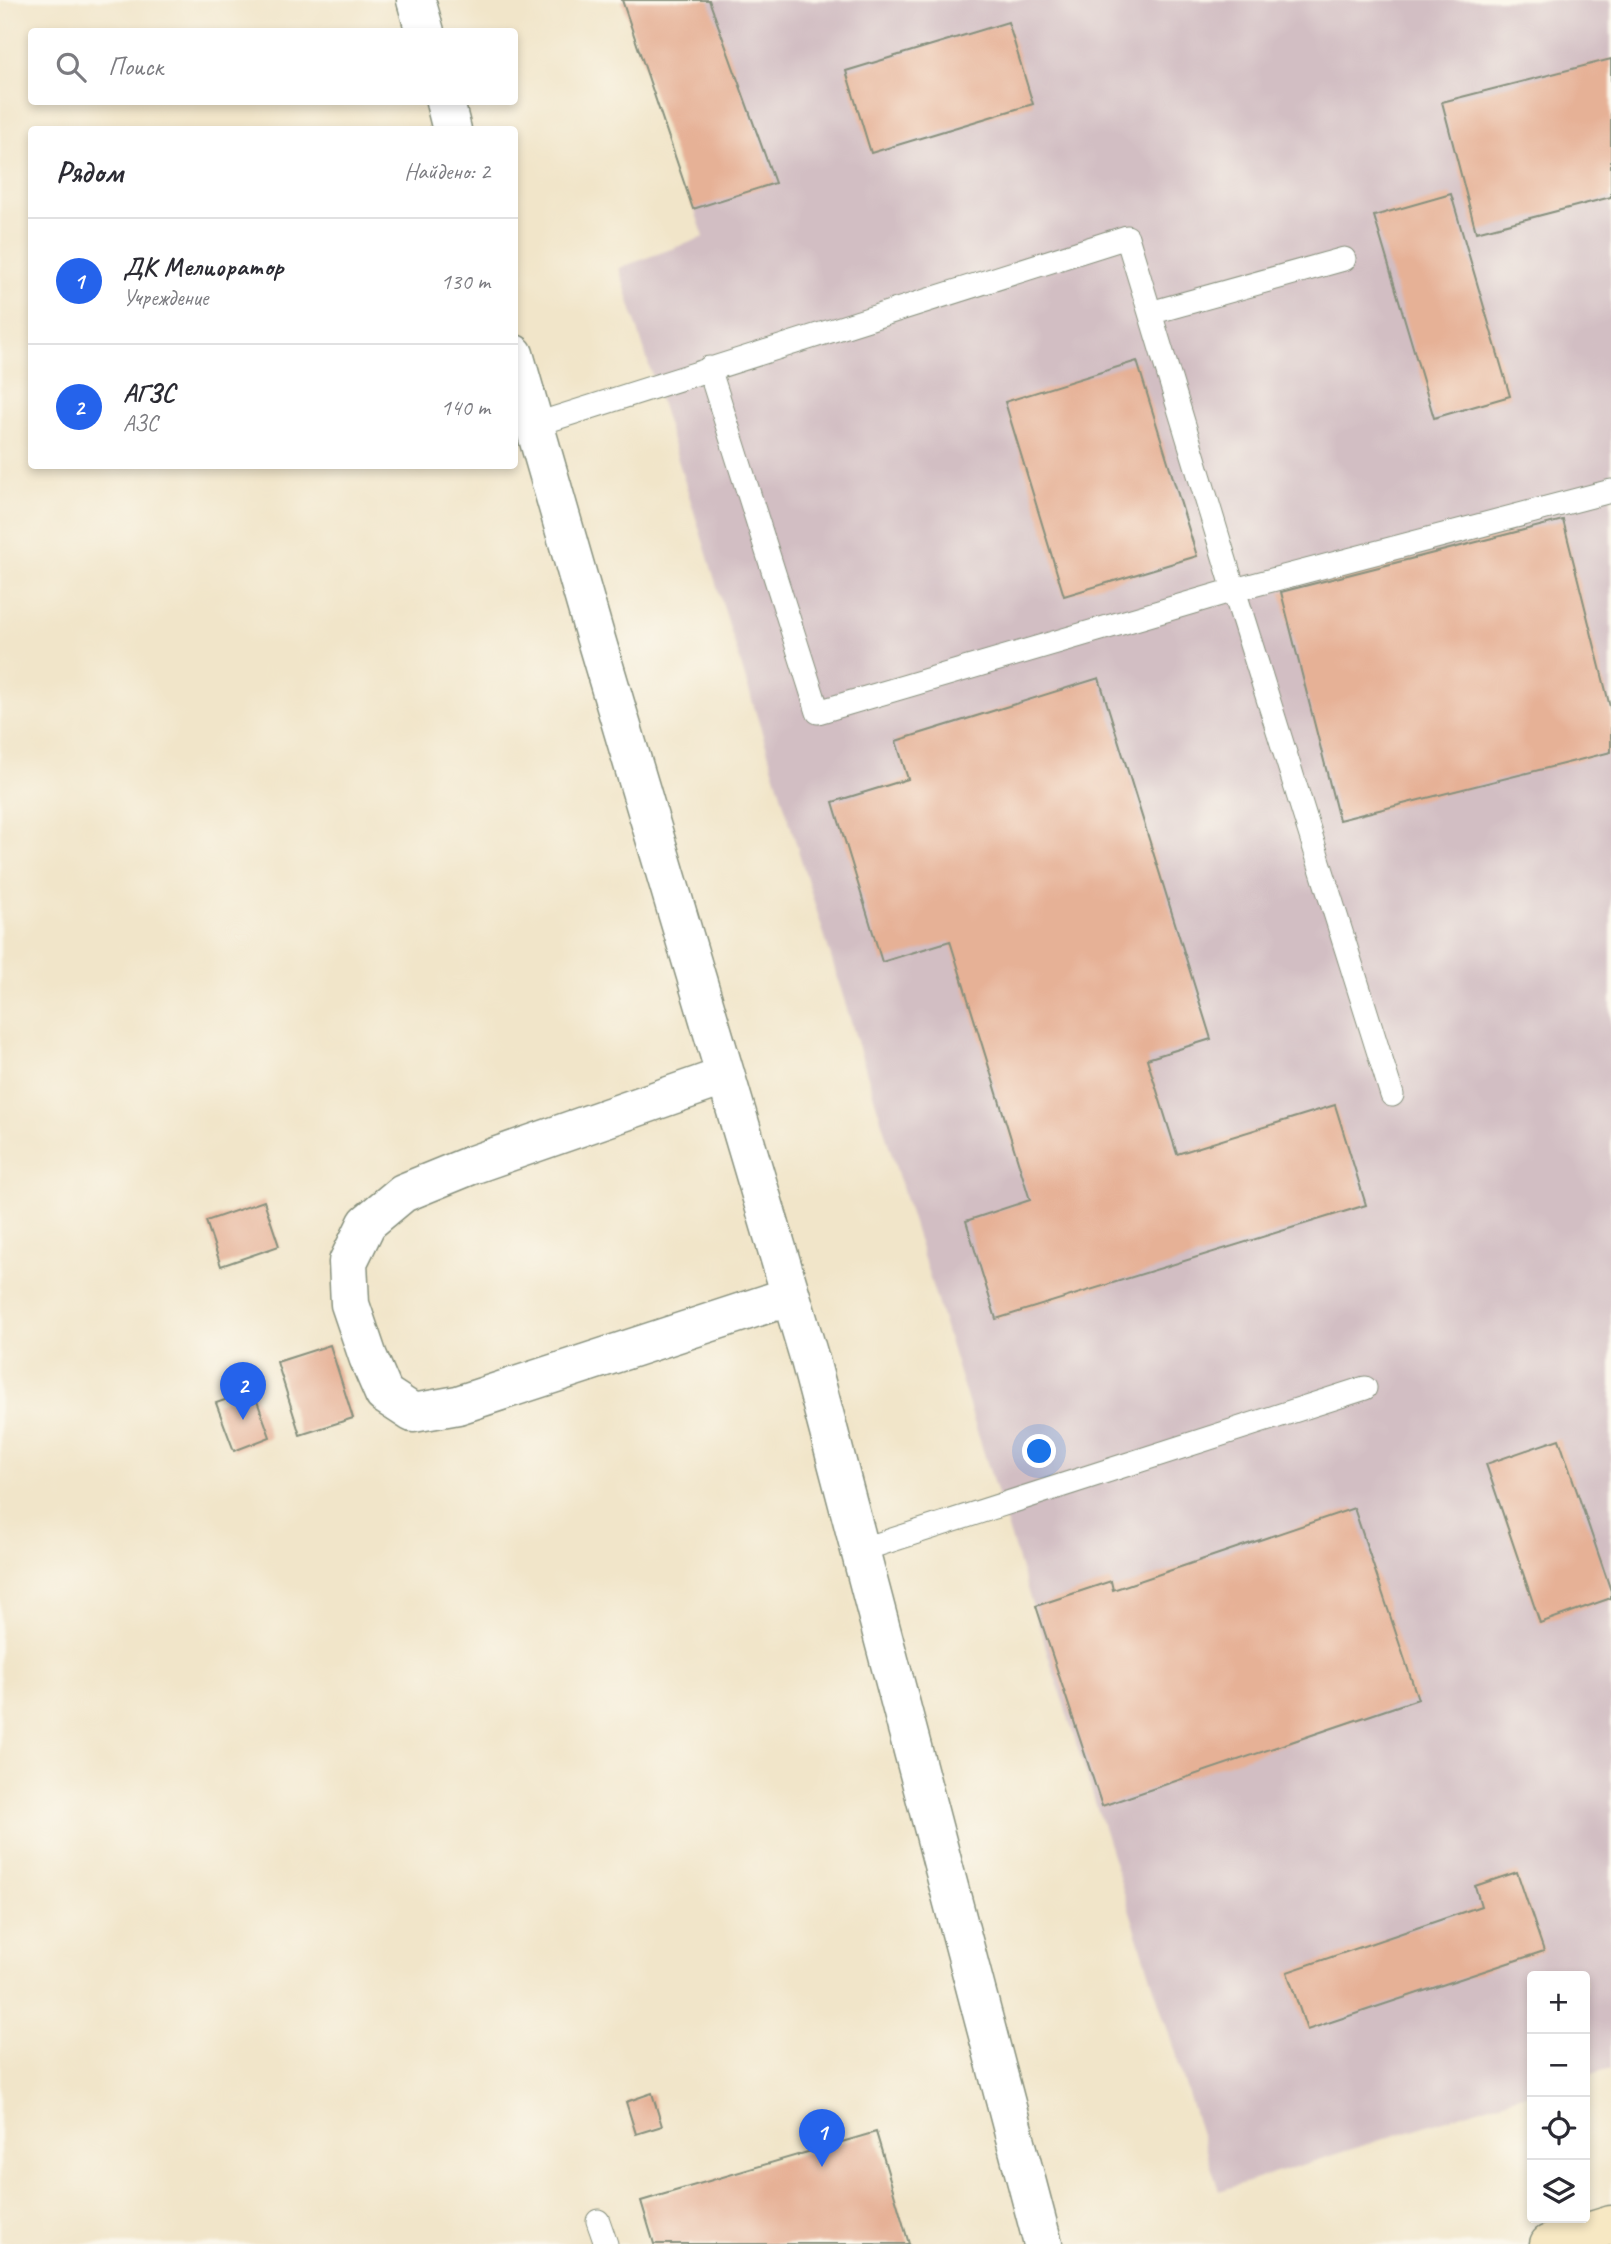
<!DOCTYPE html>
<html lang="ru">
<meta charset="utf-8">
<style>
body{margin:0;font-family:Caveat,sans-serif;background:#f2f2f3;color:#2b2b33}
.controls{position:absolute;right:21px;bottom:21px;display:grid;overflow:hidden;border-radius:7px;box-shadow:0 4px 10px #0003}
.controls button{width:63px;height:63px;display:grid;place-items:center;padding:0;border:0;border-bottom:2px solid #e1e1e2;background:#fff;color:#2b2b33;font:35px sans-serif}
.you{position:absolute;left:1040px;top:1452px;width:24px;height:24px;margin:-18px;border:5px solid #fff;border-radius:50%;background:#1a73e8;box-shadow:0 0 0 10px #1a73e833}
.badge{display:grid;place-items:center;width:46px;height:46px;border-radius:50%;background:#2563eb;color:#fff;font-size:23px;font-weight:700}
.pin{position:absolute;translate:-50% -58px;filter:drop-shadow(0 2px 4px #0008)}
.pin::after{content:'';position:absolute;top:37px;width:24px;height:21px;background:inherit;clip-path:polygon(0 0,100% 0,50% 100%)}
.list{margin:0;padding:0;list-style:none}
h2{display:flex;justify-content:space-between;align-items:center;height:91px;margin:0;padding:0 28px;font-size:30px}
h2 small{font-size:23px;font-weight:400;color:#7c7c81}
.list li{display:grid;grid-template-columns:46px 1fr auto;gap:21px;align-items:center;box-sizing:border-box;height:126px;padding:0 28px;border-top:2px solid #e1e1e2}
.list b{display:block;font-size:26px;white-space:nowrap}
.list p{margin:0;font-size:23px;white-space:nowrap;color:#7c7c81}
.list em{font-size:23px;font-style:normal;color:#7c7c81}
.icon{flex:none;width:38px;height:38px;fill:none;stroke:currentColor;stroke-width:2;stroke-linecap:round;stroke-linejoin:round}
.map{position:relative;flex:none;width:1611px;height:2244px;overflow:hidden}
.search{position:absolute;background:#fff;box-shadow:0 4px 10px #0003;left:28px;top:28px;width:490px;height:77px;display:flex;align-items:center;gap:18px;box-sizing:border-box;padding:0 24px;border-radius:7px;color:#7c7c81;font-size:26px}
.panel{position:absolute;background:#fff;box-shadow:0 4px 10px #0003;left:28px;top:126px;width:490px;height:343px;border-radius:7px}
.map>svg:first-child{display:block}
.industrial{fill:#d2bec3}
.building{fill:#e6b196}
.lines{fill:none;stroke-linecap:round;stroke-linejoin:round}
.lane-casing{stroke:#88917e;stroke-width:25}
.street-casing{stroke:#88917e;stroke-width:41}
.secondary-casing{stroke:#88917e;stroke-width:41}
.lane{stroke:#fff;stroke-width:23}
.street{stroke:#fff;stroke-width:38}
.secondary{stroke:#f7e8c3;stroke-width:38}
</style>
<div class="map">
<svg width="1611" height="2244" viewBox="0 0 1611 2244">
<rect width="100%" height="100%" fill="#fbf7ec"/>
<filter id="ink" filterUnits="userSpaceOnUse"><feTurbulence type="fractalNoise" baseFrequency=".0143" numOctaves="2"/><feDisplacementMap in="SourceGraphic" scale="14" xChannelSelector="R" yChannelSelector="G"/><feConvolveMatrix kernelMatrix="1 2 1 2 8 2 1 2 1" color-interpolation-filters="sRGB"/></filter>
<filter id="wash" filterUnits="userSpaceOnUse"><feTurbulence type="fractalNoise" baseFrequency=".00686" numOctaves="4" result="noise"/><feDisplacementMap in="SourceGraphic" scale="28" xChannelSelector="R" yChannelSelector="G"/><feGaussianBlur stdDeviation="1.57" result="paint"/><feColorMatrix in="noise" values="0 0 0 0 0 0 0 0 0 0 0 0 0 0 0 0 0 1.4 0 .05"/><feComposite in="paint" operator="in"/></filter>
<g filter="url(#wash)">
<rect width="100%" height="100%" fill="#f1e5c9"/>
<path class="industrial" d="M 622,0 L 1611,0 L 1611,2068 L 1585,2076 L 1585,1976 L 1532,1976 L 1532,2092 L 1219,2191 L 975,1425 L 619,268 L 704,237 Z"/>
<g id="blocks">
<path class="building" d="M 622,0 L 709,0 L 775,183 L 693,209 Z
M 1008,22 L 1033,104 L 871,153 L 846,71 Z
M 1611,59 L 1611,197 L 1476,232 L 1442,102 Z
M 1451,194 L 1510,396 L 1434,418 L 1374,216 Z
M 1137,361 L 1197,556 L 1064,596 L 1005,402 Z
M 1563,520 L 1611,711 L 1611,752 L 1339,820 L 1281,592 Z
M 1099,678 L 1211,1039 L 1147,1059 L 1177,1154 L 1335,1105 L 1366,1205 L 996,1319 L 966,1221 L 1030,1200 L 950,941 L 882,962 L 833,802 L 908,779 L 896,741 Z
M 264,1201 L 279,1246 L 221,1266 L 206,1221 Z
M 330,1345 L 353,1418 L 300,1435 L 277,1362 Z
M 253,1390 L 270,1437 L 234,1451 L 216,1403 Z
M 1559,1439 L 1611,1591 L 1611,1598 L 1540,1623 L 1486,1464 Z
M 1354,1508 L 1418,1699 L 1102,1806 L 1036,1606 L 1111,1581 L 1113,1590 Z
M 1517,1872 L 1544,1951 L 1307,2030 L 1287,1972 L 1481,1906 L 1475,1886 Z
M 652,2093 L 662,2126 L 636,2134 L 626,2102 Z
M 876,2132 L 909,2244 L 654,2244 L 641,2201 Z"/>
</g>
</g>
<g filter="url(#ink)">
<use href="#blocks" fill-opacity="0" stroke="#88917e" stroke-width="2"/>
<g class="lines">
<g class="lane-casing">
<path id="lane" d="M 1150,313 L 1344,259
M 709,368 L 818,712 L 1234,590 L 1611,491
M 534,425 L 1127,237 L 1234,590 L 1392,1095
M 861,1550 L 1365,1388
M 598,2221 L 606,2244"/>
</g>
<g class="street-casing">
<path id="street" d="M 416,0 L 425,32
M 445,102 L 452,130
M 514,354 L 595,636 L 810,1360 L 1043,2244
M 726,1076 L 469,1166 L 403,1193 L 367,1223 L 348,1262 L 350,1304 L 368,1357 L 384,1394 L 413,1413 L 458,1405 L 791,1296"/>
</g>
<g class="secondary-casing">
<path id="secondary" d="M 1549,2244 L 1611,2225"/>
</g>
<use href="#lane" class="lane"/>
<use href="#street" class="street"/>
<use href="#secondary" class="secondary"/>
</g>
</g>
</svg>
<div class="controls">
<button>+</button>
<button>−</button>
<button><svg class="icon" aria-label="locate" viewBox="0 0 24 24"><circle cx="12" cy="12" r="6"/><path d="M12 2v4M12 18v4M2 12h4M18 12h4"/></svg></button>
<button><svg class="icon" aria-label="layers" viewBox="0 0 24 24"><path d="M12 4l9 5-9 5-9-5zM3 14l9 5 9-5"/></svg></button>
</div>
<div class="you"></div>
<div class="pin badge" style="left:822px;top:2167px">1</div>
<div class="pin badge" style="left:243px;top:1420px">2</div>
<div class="search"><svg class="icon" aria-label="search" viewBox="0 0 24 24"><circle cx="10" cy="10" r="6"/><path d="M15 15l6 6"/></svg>Поиск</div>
<section class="panel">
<h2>Рядом<small>Найдено: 2</small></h2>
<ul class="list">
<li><span class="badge">1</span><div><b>ДК Мелиоратор</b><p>Учреждение</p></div><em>130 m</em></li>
<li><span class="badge">2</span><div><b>АГЗС</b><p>АЗС</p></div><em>140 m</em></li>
</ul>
</section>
</div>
